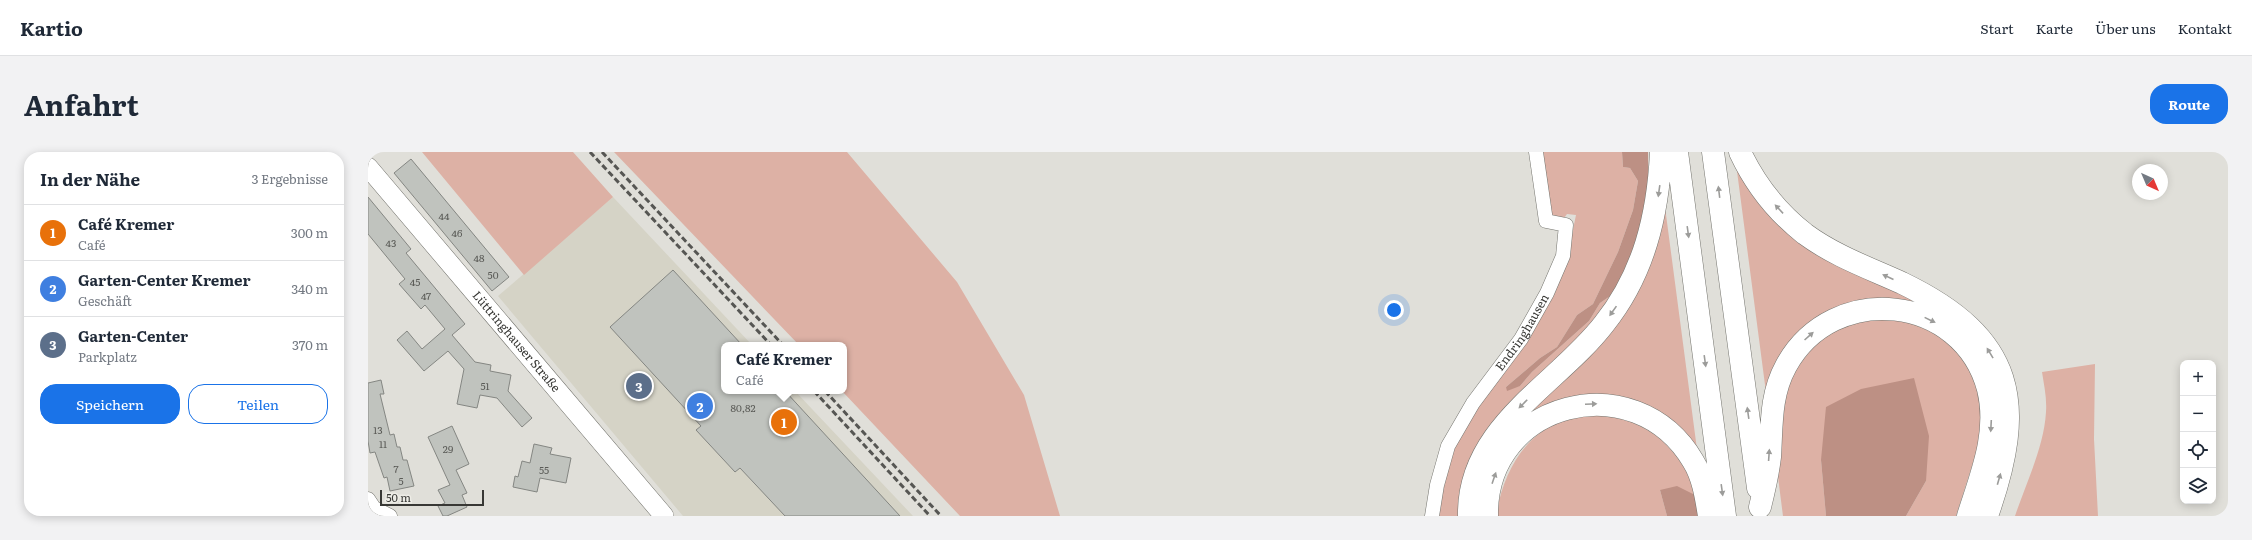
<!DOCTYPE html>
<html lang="de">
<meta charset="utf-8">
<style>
body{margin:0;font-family:Literata,serif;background:#f2f2f3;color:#1f2937}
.controls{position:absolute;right:12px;bottom:12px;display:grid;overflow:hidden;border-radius:8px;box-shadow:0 2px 10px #0003}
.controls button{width:36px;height:36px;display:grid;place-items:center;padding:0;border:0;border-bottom:1px solid #e0e1e3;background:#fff;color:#1f2937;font:20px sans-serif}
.compass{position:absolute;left:1764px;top:12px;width:36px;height:36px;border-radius:50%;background:#fff;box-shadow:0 2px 10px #0003;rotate:136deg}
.scale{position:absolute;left:12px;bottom:10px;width:104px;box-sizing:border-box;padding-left:4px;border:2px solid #383835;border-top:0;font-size:11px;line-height:14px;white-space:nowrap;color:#383835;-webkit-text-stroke:3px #edece6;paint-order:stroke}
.you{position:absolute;left:1026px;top:158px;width:14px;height:14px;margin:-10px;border:3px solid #fff;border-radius:50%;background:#1a73e8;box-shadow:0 0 0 6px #1a73e833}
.badge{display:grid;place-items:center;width:26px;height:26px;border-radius:50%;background:#1a73e8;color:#fff;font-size:13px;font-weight:700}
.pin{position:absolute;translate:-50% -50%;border:2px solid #fff;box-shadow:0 1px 4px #0006}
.popup{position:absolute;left:353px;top:190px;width:126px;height:52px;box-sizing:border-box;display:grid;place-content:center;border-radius:8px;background:#fff;filter:drop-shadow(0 1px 3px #0005);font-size:13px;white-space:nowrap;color:#747a83}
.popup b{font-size:15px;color:#1f2937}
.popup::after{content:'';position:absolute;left:50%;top:100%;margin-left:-8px;border:8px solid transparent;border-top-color:#fff}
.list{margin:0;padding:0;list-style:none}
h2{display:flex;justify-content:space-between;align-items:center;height:52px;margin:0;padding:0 16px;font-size:17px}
h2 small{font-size:13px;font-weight:400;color:#747a83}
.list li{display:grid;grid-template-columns:26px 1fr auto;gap:12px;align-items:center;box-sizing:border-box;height:56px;padding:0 16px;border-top:1px solid #e0e1e3}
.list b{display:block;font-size:15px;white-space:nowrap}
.list p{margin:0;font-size:13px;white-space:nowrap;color:#747a83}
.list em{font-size:13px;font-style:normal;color:#747a83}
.actions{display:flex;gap:8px;padding:12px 16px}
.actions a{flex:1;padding:9px 0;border:1px solid #1a73e8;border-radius:16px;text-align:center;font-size:14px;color:#1a73e8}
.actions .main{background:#1a73e8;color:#fff}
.icon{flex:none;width:22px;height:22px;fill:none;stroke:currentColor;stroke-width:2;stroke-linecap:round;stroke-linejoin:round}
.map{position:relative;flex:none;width:1860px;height:364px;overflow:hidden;border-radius:16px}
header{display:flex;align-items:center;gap:24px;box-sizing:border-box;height:56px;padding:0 20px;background:#fff;border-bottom:1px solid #e0e1e3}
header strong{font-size:19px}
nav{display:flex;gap:22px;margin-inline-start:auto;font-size:14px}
.intro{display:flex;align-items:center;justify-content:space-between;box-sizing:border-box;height:96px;padding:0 24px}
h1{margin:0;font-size:28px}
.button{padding:10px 18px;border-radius:16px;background:#1a73e8;color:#fff;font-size:14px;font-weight:700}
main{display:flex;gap:24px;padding:0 24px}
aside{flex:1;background:#fff;border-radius:16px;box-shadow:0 2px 10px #0003}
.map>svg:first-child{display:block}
.built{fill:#d5d3c6}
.green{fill:#ddb1a5}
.forest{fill:#bd9084}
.building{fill:#c0c3be;stroke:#848682}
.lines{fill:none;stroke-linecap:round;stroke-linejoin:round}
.street-casing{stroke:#74746e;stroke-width:15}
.secondary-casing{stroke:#74746e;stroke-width:20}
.highway-casing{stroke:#74746e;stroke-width:23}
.street{stroke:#fff;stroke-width:14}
.secondary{stroke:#fff;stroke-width:19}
.highway{stroke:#fff;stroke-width:22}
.rail{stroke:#565653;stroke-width:3;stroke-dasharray:6 3;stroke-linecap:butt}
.oneway{fill:#9c9c9a}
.labels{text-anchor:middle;stroke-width:3;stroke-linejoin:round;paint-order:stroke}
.number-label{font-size:10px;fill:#5a5b57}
.street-label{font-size:12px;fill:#383835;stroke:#edece6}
</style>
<header>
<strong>Kartio</strong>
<nav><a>Start</a><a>Karte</a><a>Über uns</a><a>Kontakt</a></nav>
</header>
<div class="intro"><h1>Anfahrt</h1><a class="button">Route</a></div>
<main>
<aside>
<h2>In der Nähe<small>3 Ergebnisse</small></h2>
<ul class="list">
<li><span class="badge" style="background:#e8710a">1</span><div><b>Café Kremer</b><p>Café</p></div><em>300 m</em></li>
<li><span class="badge" style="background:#3f7fe0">2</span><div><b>Garten-Center Kremer</b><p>Geschäft</p></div><em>340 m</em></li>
<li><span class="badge" style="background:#5c6f8a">3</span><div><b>Garten-Center</b><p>Parkplatz</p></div><em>370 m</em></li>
</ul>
<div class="actions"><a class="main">Speichern</a><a>Teilen</a></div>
</aside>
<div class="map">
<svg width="1860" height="364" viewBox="0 0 1860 364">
<rect width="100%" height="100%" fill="#e0dfd9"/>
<path class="built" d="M 245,45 L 384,193 L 356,193 L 356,239 L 427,239 L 545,364 L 315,364 L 130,144 Z"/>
<path class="green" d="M 54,0 L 205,0 L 245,45 L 156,123 Z
M 246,0 L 479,0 L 589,130 L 656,243 L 692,364 L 592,364 L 474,239 L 476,239 L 476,193 L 431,193 Z
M 1170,0 L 1254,0 L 1255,15 L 1262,16 L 1270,29 L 1265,58 L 1250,100 L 1225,152 L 1209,163 L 1189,195 L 1172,206 L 1138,235 L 1152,234 L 1164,220 L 1221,169 L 1232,151 L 1248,140 L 1231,167 L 1185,213 L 1094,364 L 1070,364 L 1070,355 L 1085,297 L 1198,112 L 1208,63 L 1199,62 L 1196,66 L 1186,66 L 1181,59 Z
M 1367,4 C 1385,39 1410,70 1443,92 C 1477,115 1516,128 1552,146 C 1607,174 1641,226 1633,288 C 1630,314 1620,339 1612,364 L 1606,364 C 1617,332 1632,296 1629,261 C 1620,156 1492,110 1424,194 C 1411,209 1405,229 1399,248 Z
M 1297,55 L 1330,305 L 1295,267 L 1174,259 L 1128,294 L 1207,213 Z
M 1521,162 L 1583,188 L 1603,220 L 1612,246 L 1613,286 L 1588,364 L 1538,364 L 1558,329 L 1453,308 L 1458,364 L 1415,364 L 1410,325 L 1416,232 L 1458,179 Z
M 1727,212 L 1726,287 L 1730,364 L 1647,364 C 1658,331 1676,295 1678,260 C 1679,246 1676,233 1674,220 Z
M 1238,263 L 1267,271 L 1290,284 L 1321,317 L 1327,343 L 1292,338 L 1299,364 L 1128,364 C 1135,322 1155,282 1198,267 C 1210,263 1225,265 1238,263 Z"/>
<path class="forest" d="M 1254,0 L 1280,0 L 1281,46 L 1274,81 L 1248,140 L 1232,151 L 1221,169 L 1164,220 L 1152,234 L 1139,239 L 1138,235 L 1172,206 L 1189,195 L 1209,163 L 1225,152 L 1250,100 L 1265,58 L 1270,29 L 1262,16 L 1255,15 Z
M 1546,226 L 1561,284 L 1558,329 L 1538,364 L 1458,364 L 1453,308 L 1458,255 L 1493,237 Z
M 1309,334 L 1327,343 L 1331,364 L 1299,364 L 1292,338 Z"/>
<path class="building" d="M 43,7 L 141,125 L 124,139 L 26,21 Z
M 0,45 L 43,97 L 38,101 L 97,172 L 84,183 L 107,210 L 123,213 L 122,219 L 143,223 L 140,239 L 164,266 L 154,275 L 129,246 L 112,243 L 109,256 L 89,252 L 96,217 L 80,199 L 56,219 L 29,188 L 39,179 L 54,197 L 77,177 L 57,153 L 53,157 L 31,132 L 37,127 L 0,82 Z
M 305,118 L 374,193 L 356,193 L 356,239 L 417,239 L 532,364 L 417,364 L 372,316 L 367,320 L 328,278 L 333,274 L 242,175 Z
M 13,228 L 16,242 L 12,242 L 22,283 L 26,282 L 29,295 L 32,295 L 35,308 L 39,308 L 46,334 L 22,339 L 19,325 L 16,326 L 7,300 L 2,301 L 0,289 L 0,231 Z
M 84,274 L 101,312 L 88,318 L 99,341 L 94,343 L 99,355 L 79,364 L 75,364 L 70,354 L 77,351 L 70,338 L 82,333 L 60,285 Z
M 166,292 L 184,296 L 182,302 L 203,306 L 198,331 L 172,326 L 169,340 L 145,335 L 147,324 L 150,325 L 154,309 L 162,311 Z"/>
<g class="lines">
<g class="street-casing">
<g id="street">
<path d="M 0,347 L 6,356 L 22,364"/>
<path id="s1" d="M 1064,364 L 1069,333 L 1080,294 L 1105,251 L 1153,187 L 1179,141 L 1195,104 L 1198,73 L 1178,69 L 1168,0"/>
</g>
</g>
<g class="secondary-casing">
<g id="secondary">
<path id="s2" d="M 0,15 L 296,364"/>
</g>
</g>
<g class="highway-casing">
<path id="highway" d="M 1309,0 L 1357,364
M 1345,0 L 1390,336
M 1372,0 C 1387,32 1409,60 1437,82 C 1467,104 1501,116 1534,131 C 1648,186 1659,251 1619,364
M 1392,355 C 1396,339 1400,322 1402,305 C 1404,273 1402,243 1418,214 C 1465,128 1595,142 1620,237 C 1631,281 1613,323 1600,364
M 1101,364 C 1099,275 1189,233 1236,172 C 1276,122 1290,63 1293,0
M 1119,364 C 1117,249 1267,211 1325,309 C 1335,325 1338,345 1341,364"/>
</g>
<use href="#street" class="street"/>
<use href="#secondary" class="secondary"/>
<use href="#highway" class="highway"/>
<path class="rail" d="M 222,0 L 403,193
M 234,0 L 415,193
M 446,239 L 562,364
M 457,239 L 573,364"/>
</g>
<defs><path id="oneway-solid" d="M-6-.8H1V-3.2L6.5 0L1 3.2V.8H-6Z"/></defs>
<g class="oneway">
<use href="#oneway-solid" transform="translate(1291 39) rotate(98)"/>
<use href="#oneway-solid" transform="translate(1351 40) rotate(-97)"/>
<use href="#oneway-solid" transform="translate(1411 57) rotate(-133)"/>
<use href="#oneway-solid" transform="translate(1320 80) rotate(82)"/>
<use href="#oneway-solid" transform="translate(1520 125) rotate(-156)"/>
<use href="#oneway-solid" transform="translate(1245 159) rotate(125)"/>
<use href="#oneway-solid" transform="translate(1562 168) rotate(26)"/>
<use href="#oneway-solid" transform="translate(1441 184) rotate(-42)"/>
<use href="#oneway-solid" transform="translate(1622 201) rotate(-121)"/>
<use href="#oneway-solid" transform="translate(1337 209) rotate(82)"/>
<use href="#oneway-solid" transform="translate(1155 252) rotate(135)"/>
<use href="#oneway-solid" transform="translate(1223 252) rotate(-2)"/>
<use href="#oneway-solid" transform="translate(1380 261) rotate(-98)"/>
<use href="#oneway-solid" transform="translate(1623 274) rotate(93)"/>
<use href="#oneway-solid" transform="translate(1401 303) rotate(-86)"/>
<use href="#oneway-solid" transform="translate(1126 326) rotate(-71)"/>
<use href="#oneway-solid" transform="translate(1631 327) rotate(-74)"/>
<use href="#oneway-solid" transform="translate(1354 338) rotate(82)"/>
</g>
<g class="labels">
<g class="number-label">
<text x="76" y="68">44</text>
<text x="89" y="85">46</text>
<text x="23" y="95">43</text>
<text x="111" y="110">48</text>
<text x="125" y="127">50</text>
<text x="47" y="134">45</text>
<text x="58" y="148">47</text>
<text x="117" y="238">51</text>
<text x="375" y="260">80,82</text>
<text x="10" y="282">13</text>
<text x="15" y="296">11</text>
<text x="80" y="301">29</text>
<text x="28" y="321">7</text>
<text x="176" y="322">55</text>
<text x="33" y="333">5</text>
</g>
<g class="street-label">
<text dy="4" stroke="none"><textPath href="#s1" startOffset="208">Endringhausen</textPath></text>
<text dy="4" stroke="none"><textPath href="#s2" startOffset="229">Lüttringhauser Straße</textPath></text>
</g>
</g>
</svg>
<div class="controls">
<button>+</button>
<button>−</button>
<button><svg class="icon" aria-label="locate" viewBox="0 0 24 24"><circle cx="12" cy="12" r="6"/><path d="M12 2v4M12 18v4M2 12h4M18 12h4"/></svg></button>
<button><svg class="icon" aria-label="layers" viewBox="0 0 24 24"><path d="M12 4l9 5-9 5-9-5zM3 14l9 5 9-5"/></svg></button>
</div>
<svg class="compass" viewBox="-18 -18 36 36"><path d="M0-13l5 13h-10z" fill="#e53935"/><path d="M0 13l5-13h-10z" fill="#747a83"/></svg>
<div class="scale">50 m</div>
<div class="you"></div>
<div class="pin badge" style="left:416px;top:270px;background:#e8710a">1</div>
<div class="popup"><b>Café Kremer</b>Café</div>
<div class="pin badge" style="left:332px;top:254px;background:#3f7fe0">2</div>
<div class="pin badge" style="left:271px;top:234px;background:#5c6f8a">3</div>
</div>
</main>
